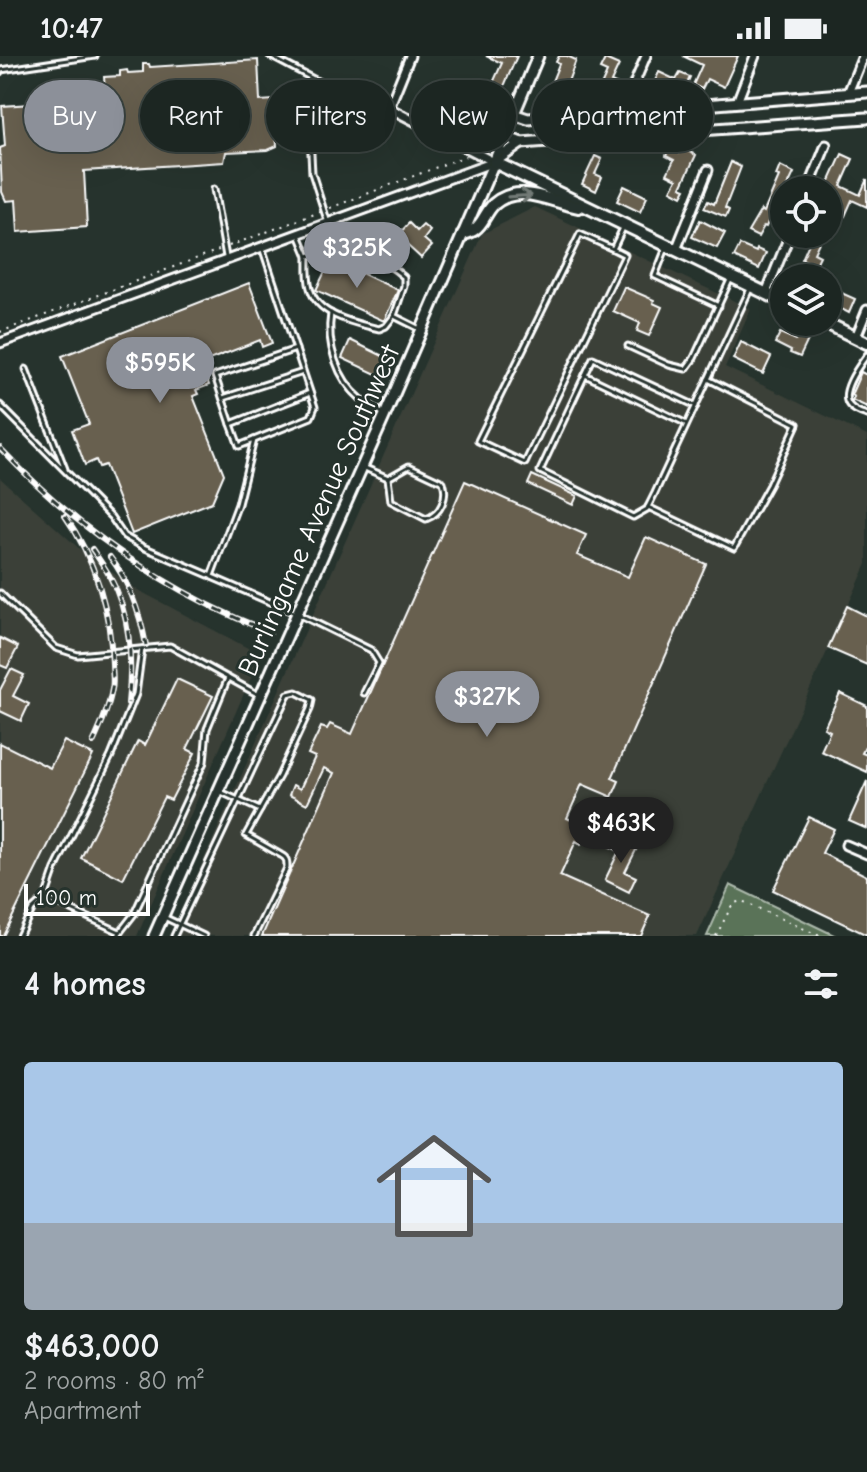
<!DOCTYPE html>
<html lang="en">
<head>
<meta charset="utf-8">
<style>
	:root { --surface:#1c2622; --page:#29322f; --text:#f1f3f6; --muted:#a0a5a5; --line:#3a4340; --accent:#8c9099 }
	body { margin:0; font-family:"Comic Neue",sans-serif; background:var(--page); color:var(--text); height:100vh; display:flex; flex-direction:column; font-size:30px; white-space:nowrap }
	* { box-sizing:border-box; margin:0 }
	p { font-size:26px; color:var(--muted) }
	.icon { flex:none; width:44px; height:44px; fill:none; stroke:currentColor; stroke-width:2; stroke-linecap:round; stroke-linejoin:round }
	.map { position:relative; height:880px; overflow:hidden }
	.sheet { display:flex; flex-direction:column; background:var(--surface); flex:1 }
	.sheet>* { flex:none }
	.banner { position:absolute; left:24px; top:24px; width:820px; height:72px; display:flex; gap:16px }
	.controls { position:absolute; left:770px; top:120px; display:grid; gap:16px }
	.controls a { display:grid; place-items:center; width:72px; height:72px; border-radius:50%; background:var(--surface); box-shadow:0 8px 32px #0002,0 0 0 2px var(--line); font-size:40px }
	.scale { position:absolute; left:24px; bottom:20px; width:126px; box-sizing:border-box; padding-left:8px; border:4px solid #fff; border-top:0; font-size:22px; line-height:28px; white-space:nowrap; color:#fff; -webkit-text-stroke:6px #26332d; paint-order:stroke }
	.price { position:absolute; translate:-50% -68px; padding:0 18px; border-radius:28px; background:var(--accent); color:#fff; font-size:26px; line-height:52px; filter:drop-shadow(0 2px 4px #0008) }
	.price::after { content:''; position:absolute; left:50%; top:48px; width:24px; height:18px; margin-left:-12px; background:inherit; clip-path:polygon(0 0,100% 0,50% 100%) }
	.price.current { background:#222; color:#fff }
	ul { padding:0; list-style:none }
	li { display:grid; align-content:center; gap:16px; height:424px; padding:0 24px }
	li span { display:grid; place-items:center; height:248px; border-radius:8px; color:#555 }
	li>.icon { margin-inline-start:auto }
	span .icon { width:144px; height:144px; fill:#fffc; stroke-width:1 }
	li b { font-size:34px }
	h2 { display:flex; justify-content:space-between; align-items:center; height:96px; padding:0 24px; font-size:34px }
	.chip { padding:0 28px; border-radius:36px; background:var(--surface); box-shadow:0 8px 32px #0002,0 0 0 2px var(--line); font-size:28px; line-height:72px }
	.chip.current { background:var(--accent); color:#fff }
	.status { display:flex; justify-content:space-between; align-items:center; height:56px; padding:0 40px; background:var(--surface); direction:ltr }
	.status svg { height:22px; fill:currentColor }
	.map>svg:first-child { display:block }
</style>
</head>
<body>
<div class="status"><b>10:47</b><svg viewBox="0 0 49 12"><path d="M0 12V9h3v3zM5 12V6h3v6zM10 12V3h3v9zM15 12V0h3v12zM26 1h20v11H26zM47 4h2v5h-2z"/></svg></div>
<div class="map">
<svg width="867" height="880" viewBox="0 0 867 880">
	<rect width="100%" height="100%" fill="#26332d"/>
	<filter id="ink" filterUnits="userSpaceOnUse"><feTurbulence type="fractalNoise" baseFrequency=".0125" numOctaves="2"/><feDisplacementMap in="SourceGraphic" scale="16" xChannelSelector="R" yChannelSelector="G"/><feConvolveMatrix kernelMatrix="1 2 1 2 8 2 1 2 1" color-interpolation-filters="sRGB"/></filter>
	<g filter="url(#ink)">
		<!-- built -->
		<g fill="#3a4038">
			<path d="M535,151l216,102 -26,58 142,69v128l-170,372h-527l312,-702z"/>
			<path d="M0,422l82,73 54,38 125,66 -124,281h-137z"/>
		</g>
		<!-- green -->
		<path fill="#5a7358" stroke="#acb9ac" stroke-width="2" d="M730,829l106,51h-129z"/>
		<!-- building -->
		<g fill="#676050" stroke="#fff" stroke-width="2">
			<path d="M486,0h31l-18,42 -6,-3 -11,23 -11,-5 1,-4 -8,-4 3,-8 9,4 2,-5 2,1 8,-16 5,2 9,-20z"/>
			<path d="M559,0h8l9,4 -16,43 -14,-7 13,-32 -3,-2z"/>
			<path d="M683,0h55l-14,31 -17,-8 -5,10 -9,-4 9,-20z"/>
			<path d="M605,3l14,6 -8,17 7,3 -4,10 -14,-7 7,-16 -7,-3z"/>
			<path d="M258,4l2,41 14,-1 3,46 -9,4 -42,2 -2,10 -140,9 3,56 -69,5 -2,-32 -10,1 -4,-9 -2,-44 5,-2 -3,-40 104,-7 -2,-22 16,-1v-5l7,-1 1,3 15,-1v-8h6l1,3z"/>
			<path d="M659,16l17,8 4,-7 10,4 -6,14 -17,-8 -2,5 -11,-5z"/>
			<path d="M669,92l10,5 2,-5 15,7 -15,32 5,2 -4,7 -11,-6 6,-11 -10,-5 7,-14 -8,-4z"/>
			<path d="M842,98l11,5 -12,27 19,9 7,-16v28l-15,-7 -7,16 -7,-4 -10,22v-49z"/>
			<path d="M595,100l7,3 -7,15 7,3 -6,14 -14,-7z"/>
			<path d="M731,106l10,5 -16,41 4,2 -3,7 -22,-9 4,-7 6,3z"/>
			<path d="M780,110l14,7 -8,17h-2v10l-2,-1 -8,18 -3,-2 -5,12 -2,-1 -6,11 -10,-5 13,-22 3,2 15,-35 -3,-1z"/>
			<path d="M624,130l23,11 -7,15 -23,-11z"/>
			<path d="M700,164l25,13 -8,15 -25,-11z"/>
			<path d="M409,167l8,8 6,-6 7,6 -6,8 8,7 -11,12 -24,-22z"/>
			<path d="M801,178h22l-9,19 6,3 -5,10 -13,-7 9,-20z"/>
			<path d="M740,189l16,7 1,-3 9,4 -7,16 -25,-12z"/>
			<path d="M331,203l67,31 -14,31 -68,-31z"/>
			<path d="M249,227l23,60 -10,4 -2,-7 -59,23 8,22 -13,5 2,4 -5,2 31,78 -12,28 -80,32 -27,-69 -6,2 -3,-7 -11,5 -13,-35 17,-6 -27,-68z"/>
			<path d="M624,231l30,13 -1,3 9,4 -13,29 -12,-5 3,-8 -27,-12z"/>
			<path d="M828,231l27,12 -6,14 -21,-11z"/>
			<path d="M780,277l16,7 2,-4 10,4 -8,17 -10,-4 1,-2 -16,-8z"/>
			<path d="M350,284l37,18 -9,17 -36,-17z"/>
			<path d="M741,286l30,15 -8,17 -30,-15z"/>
			<path d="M861,316l6,3v32l-15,-7 2,-3 -3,-2z"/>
			<path d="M532,419l45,21 -4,9 -45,-21z"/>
			<path d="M465,425l121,54 -9,20 51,22 18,-40 60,27 -94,214 7,3 -7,16 -30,-13 -15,34 21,10 -7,16 -5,-3 -16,35 90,40 -9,20h-379l72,-163 -10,-5 -17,36 -18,-9 4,-10 7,4 15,-32 -7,-3 13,-27 6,2 3,-5 22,10z"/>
			<path d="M847,550l20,10v49l-39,-17z"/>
			<path d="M0,582l18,9 -11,21 -7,-3z"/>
			<path d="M11,613l13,6 -11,21 16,8 -8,17 -21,-10v-21z"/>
			<path d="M177,623l36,17 -26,53 8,4 -24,47 -7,-3 -41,82 -42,-21 57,-117 7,4z"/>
			<path d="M840,637l27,13v37l-5,10 5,2v17l-46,-21 9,-20 -6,-3z"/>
			<path d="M64,685l29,14 -90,181h-3v-193l50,25z"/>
			<path d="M867,725v48l-18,-8z"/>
			<path d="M809,761l25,12 -12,24 45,23v59l-94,-45z"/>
			<path d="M607,781l15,7 2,-3 13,7 -12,24 11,5 -7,15 -24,-12 14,-29 -15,-7z"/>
		</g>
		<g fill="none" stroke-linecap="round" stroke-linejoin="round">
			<!-- service casing -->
			<g stroke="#fff" stroke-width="9">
				<g id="service">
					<path d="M270,0l53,28 -14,31 3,58 15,47"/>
					<path d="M0,16l1,-2 94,-14"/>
					<path d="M323,28l53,23h10"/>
					<path d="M214,133l12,68"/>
					<path d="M300,181l8,19c8,-2 17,-5 25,-6 25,-3 53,11 71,27v9l-10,30 24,12"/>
					<path d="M666,192l-11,28 64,30"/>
					<path d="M613,193l-33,-15 -102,207 47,22 100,-208 -12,-6 10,-21"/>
					<path d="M308,200c0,10 -1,22 2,32 7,28 45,35 69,41l7,-3 7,-9"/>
					<path d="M331,257c-5,31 6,66 30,86 7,5 14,9 21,14"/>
					<path d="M628,290l41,19 17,4 8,-11 36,-78"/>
					<path d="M296,293l-81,27 16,48 79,-31"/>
					<path d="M867,299c-8,11 -29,39 -17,51 4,5 11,7 17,9"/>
					<path d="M26,313l39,100"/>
					<path d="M585,319l8,-17 103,48"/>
					<path d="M223,342l80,-26"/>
					<path d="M0,349l111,112 13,19 19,11 68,29 27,-72 16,-64 57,-23 4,-10 -53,-160"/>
					<path d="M231,368l8,22 15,-6"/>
					<path d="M687,368l-102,-49 -45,96 93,46 14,-8 8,-16 95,-204"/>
					<path d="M365,412l23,10 3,23 35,18c15,-5 22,-22 17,-37l-34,-16 -21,12"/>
					<path d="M648,451l86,41 35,-63 28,-61 -89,-45"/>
					<path d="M212,521l81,35"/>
					<path d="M0,537l56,55 22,7 92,-9 89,49"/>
					<path d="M300,559l71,35 8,13 -15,30"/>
					<path d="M221,736l39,18 -14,25 35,20c6,3 6,6 6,13l-33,68"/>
					<path d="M45,842l75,34 -2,4"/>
					<path d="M166,862l38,18"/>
					<path d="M120,876l14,-18 70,-152 3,-33 21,-51"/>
					<path d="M19,880l13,-26 13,-12 10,-29 56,-113 25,-62 6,-45"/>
					<path d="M174,880l114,-242 8,-2 16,8 -2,9 -31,67 -19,34"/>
				</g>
			</g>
			<!-- minor casing -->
			<g stroke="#fff" stroke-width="13">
				<g id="minor">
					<path d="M410,0l-21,52 105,54"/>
					<path d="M848,37l15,-37"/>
					<path d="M737,46l18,-46"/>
					<path d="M616,80l7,-26 23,-54"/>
					<path d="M808,134l18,-45"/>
					<path d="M676,194l32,-80"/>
					<path d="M766,237l24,-59"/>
					<path d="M856,281l11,-27"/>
					<path d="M0,287l494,-181"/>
					<path d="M846,789l21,9"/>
				</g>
			</g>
			<!-- tertiary casing -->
			<g stroke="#fff" stroke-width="15">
				<g id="tertiary">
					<path d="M513,58l15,5 339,-27"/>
					<path d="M504,80l17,7 346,-25"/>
					<path d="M494,106l27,-19"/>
					<path d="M154,880l231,-521 109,-253 44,-106"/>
				</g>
			</g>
			<!-- secondary casing -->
			<g stroke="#fff" stroke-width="16">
				<g id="secondary">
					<path d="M494,106l290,140"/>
					<path d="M463,178c4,-1 9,-2 12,-5 8,-5 11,-18 19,-25 25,-22 57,-2 85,3"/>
					<path d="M824,266l43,21"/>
				</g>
			</g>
			<!-- path -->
			<g stroke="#fff" stroke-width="2" stroke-dasharray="2 6" stroke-linecap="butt">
				<path d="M330,152l136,-52"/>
				<path d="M229,190l91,-34"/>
				<path d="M0,276l219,-82"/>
				<path d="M716,880l15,-29 3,-4 8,-2 78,35"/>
			</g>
			<!-- service -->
			<use href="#service" stroke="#26332d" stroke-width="3"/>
			<!-- minor -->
			<use href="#minor" stroke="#26332d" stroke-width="7"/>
			<!-- tertiary -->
			<use href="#tertiary" stroke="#26332d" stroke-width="9"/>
			<!-- secondary -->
			<use href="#secondary" stroke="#26332d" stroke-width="10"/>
			<!-- rail casing -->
			<g stroke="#fff" stroke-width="6">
				<g id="rail">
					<path d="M0,392c76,80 166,144 270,184"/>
					<path d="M65,460c30,42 46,97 47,148 0,8 2,17 0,25 -3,18 -11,37 -19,54"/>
					<path d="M92,493c6,9 12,17 17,26 22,40 24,84 19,128"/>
					<path d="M110,501c20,26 30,56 36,88"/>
				</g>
			</g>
			<!-- rail -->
			<use href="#rail" stroke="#26332d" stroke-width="3" stroke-dasharray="9" stroke-linecap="butt"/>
		</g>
		<!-- one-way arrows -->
		<defs><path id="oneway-shaft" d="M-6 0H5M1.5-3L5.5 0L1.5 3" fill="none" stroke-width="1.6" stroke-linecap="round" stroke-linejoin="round" transform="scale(2)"/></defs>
		<use stroke="#727a76" href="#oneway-shaft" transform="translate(520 140) rotate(-4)"/>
	</g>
	<g text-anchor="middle" stroke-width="6" stroke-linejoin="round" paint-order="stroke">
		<!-- street labels -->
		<g font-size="28" fill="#fff" stroke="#26332d">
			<text transform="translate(318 454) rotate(-66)" y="10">Burlingame Avenue Southwest</text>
		</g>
	</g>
</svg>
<div class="controls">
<a><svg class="icon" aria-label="locate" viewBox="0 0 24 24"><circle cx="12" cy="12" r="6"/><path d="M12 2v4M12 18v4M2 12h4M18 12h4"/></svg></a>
<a><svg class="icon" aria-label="layers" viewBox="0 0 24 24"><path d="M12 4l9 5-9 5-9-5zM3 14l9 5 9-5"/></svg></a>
</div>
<div class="scale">100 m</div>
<b class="price" style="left:357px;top:234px">$325K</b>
<b class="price" style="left:160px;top:349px">$595K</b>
<b class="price" style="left:487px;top:683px">$327K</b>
<b class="price current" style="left:621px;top:809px">$463K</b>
<div class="banner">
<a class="chip current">Buy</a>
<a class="chip">Rent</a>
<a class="chip">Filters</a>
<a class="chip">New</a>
<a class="chip">Apartment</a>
</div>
</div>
<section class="sheet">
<h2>4 homes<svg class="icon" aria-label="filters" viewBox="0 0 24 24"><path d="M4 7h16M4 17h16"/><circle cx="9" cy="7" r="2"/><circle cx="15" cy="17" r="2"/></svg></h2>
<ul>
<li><span style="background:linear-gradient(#a9c7e8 65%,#9aa5b1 0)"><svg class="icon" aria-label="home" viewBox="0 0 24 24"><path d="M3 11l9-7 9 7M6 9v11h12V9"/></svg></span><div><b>$463,000</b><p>2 rooms · 80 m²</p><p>Apartment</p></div></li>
</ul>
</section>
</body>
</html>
